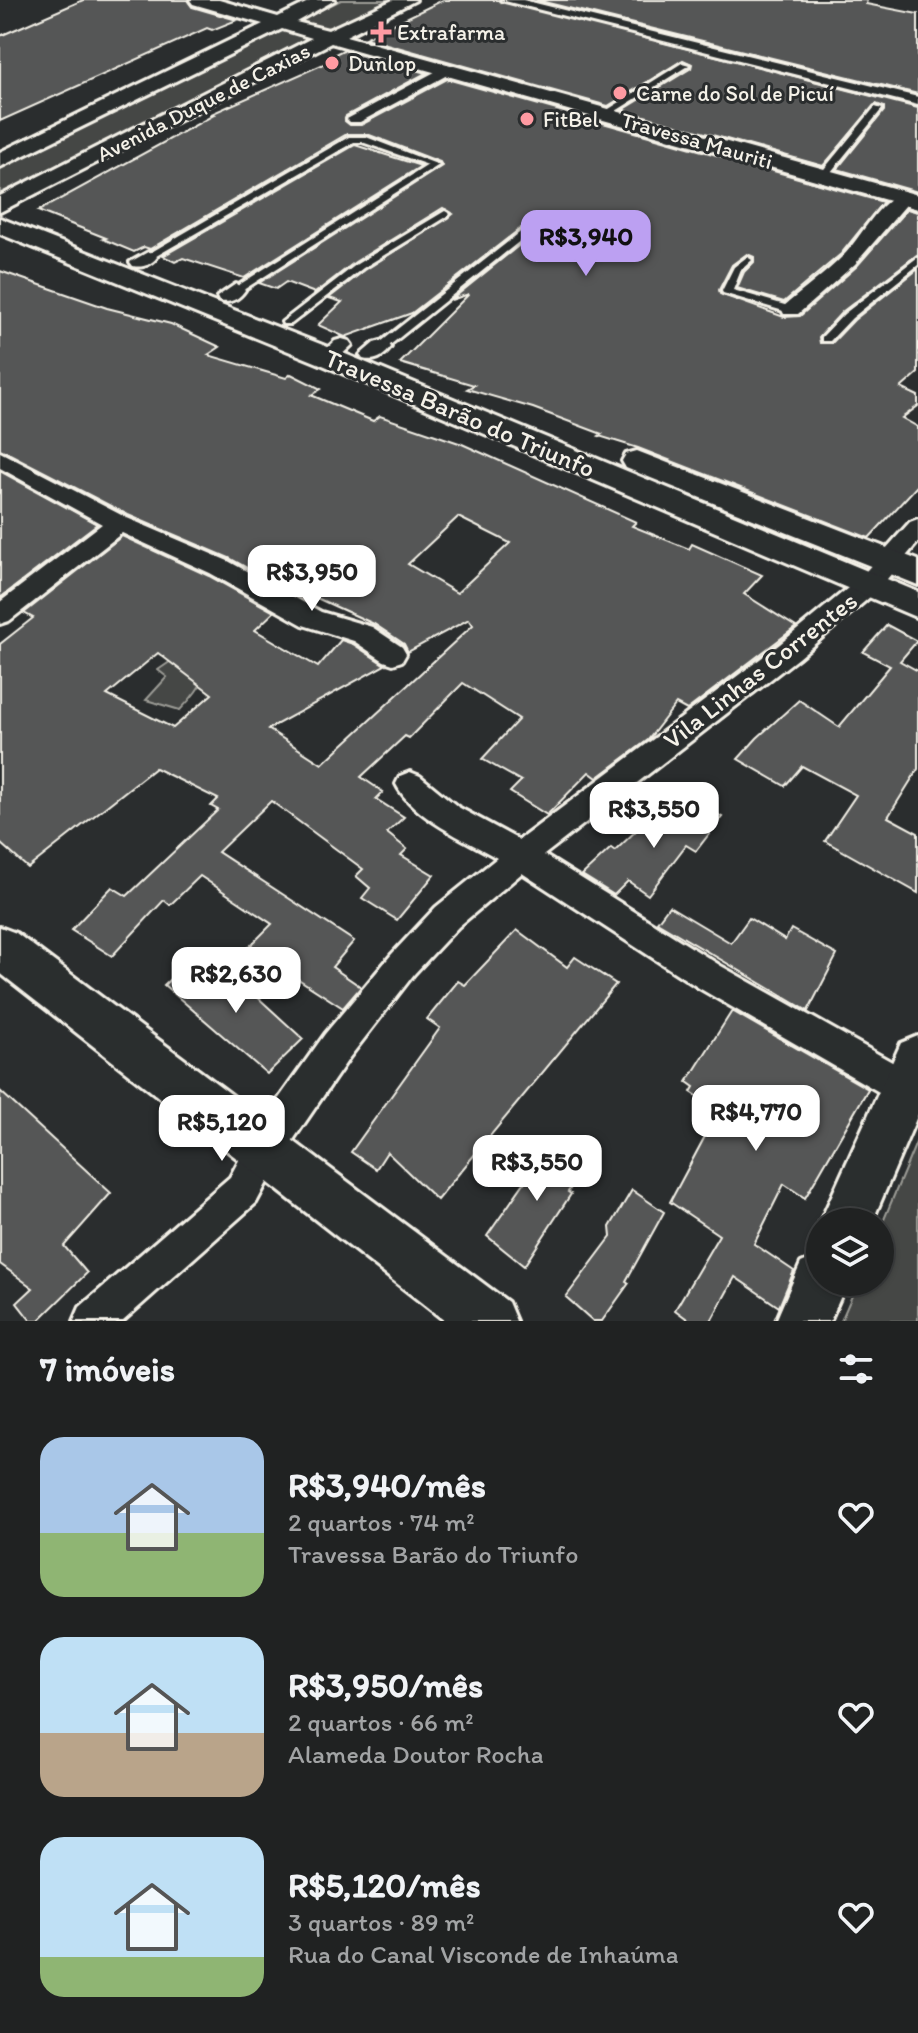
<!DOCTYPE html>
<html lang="pt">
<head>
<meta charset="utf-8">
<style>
	:root { --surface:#202222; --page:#2d2f2f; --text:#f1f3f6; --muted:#a2a4a5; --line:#3d3f40; --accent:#bca0f2 }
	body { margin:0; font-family:Itim,sans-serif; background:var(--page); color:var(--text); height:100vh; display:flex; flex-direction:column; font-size:30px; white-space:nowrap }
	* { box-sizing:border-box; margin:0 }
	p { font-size:26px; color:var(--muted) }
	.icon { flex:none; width:44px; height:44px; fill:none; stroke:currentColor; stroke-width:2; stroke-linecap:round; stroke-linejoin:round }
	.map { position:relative; height:1321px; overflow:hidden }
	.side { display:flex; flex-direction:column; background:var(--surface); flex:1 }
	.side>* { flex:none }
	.tools { position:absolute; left:806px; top:1208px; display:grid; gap:16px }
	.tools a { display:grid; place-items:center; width:88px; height:88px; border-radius:50%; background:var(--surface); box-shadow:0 2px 6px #0004,0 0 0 2px var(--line); font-size:40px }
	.price { position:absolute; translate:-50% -68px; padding:0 18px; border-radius:16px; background:#fff; color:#222; font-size:26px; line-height:52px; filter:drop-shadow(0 2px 4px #0008) }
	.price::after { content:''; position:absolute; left:50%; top:48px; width:24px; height:18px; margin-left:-12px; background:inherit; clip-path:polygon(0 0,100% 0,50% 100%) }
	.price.selected { background:var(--accent); color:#111 }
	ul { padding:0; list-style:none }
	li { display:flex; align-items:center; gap:24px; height:200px; padding:0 40px }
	li span { display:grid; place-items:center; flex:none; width:224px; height:160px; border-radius:24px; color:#555 }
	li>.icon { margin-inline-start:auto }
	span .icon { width:96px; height:96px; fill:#fffc; stroke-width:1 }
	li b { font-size:34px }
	h2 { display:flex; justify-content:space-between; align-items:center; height:96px; padding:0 40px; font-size:34px }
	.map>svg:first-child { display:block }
</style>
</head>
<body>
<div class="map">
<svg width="918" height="1321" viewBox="0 0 918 1321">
	<rect width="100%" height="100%" fill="#2a2d2e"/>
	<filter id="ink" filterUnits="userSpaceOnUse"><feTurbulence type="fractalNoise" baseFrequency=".0125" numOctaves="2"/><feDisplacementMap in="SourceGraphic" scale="16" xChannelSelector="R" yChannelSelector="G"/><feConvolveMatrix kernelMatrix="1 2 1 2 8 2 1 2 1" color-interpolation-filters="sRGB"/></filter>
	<g filter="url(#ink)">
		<!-- green -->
		<g fill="#444645" stroke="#9c9c96" stroke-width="2">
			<path d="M341,0h53l-394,198v-30z"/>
			<path d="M212,633c-3,37 -5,50 -32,77l-34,-10 21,-23 -9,-7z"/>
			<path d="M918,1138v183h-77l17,-39h22v-53z"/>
		</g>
		<!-- building -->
		<g fill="#555756" stroke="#f4f1e8" stroke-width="2" fill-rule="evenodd">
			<path d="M83,0h104l5,7 45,13 -25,10 -5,-2 -207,93v-85z"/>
			<path d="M443,0h55l420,108v84l-81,-23 47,-58v-4l-8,-3 -53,62 -200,-56 68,-42 1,-4 -9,-4 -75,46 -243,-68z"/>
			<path d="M536,0h331l-1,4 52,10v80z"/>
			<path d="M343,50l83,23 -80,43 -1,5 5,4h11l86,-46 436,123 -42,52 -57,48 -47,-14 7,-16 10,-10v-5l-7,-3 -15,11 -13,25 1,4 64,23 16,-1 57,-50 50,-57 11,3v42l-76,58 -23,25 1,6h12l22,-23 64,-51v104l-17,15 17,8v10l-16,12 16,9v58l-49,53 -231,-90 -39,-12 3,-2 -69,-26 -66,-19 7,-4 -74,-22 69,-69 -18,6 82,-66 -1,-5 -11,-1 -109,85 -67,24 -27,-12 24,-23 -13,-4 36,-28 88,-56 -10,-6 -88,54 -40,31 -29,-11 -10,7 -17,-6 183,-117 -2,-4 -73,-28h-20l-197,115 -6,-2 -10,5 -31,-13 3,-1 -68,-27 176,-96 -3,-1 122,-54 -6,-2z"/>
			<path d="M355,145l66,21 -177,112 -61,-20 -8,4 -12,-6z"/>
			<path d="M0,271l107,37 64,16 49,23 -12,8 78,23 5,-4 30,15 -10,6 62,26 7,-5 82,28 174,78 -4,4 57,23 3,-5 70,31 -18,19 52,33 -109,83 -11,-6 -28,36 -51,38 -8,-6 -42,43 -37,-23 11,-11 -39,-22 37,-40 -56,-36 -54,55 -4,-2 -44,41 22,15 -7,7 28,18 -17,16 20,16 -6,6 33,20 -37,45 -35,-22 8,-10 -14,-12 7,-7 -92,-68 -53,51 136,89 -22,26 29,20 -18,21 -94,-61 23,-23 -72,-48 -30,29 -6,-5 -52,56 -41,-26 41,-43 15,9 91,-86 -7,-4 7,-7 -63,-31 -127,100 -28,-25v-199l33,-26 -9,-5 98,-77 87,40 65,36 -19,18 63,37 23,-27 12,4 32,21 -117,64 54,35 151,-139 -4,-6 -61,33 -4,-8 -30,-20 -75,-34 -5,4 -65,-36 -101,-43 -128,-66zM458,517l52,26 -53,50 -49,-29zM158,653l54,41 -39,34 -66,-33z"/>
			<path d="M0,471l97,53 -97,74z"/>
			<path d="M887,625l30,16 -17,20 18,10v98l-30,48 30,16v60l-93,-52 31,-46 -54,-29 -17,20 -47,-27 19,-21 42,-38 40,27 51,-61 -27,-14z"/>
			<path d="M686,796l36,21 -26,34 -10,-6 -38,50 -20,-14 -14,14 -32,-20 29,-27 4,3 26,-25 14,10z"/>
			<path d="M669,906l62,37 18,-25 36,22 6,-11 46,26 -29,56 -151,-89z"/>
			<path d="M517,930l50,37 8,-10 41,27 -179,216 -50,-48 -11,17 -25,-17 89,-124 -13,-9 31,-38 7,4z"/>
			<path d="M188,962l25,20 14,-13 76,70 -36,35 -103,-89z"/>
			<path d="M732,1011l136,78 -63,109 -21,-14 -30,60 40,27 -15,36 -44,-30 -24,44h-21l-15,-11 44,-75 -49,-33 49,-92 -28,-18 3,-5 -7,-5z"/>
			<path d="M0,1091l111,102 -47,53 23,27 -49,48h-7l-14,-18 16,-15 -33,-24z"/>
			<path d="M554,1140l33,23 -19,29 3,2 -47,72 -37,-30z"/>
			<path d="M632,1190l32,22 -38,69 3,2 -27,38h-9l-27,-24 45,-60 -1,-10z"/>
		</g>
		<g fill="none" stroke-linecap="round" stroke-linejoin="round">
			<!-- lane casing -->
			<g stroke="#f4f1e8" stroke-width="6">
				<g id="lane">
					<path d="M682,63l7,2 -81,51 -7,-2z"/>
					<path d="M875,107l7,2 -56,69h-6v-4z"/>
					<path d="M349,137h17l73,28 -199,127 -9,-2 197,-125 -66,-23h-8l-203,117 -8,-2z"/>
					<path d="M445,211l5,3 -2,2 -85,52 -72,56h-8l-1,-2 75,-58z"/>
					<path d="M523,230l8,2 -146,117h-8v-4z"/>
					<path d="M747,257l5,3 -11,10 -8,20 62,18v4h-8l-64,-19 -1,-2 12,-24z"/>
					<path d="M918,257v8l-66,53 -22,23h-8v-4l22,-23z"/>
				</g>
			</g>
			<!-- street casing -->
			<g stroke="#f4f1e8" stroke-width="6">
				<g id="street">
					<path d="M501,0h22l395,97v8z"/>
					<path d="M446,66l5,1v6l-91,49h-10l-3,-3z"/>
					<path d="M904,193l8,5 -57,66 -57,50h-14l-2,-4 2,-4c19,-16 41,-32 59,-50 18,-18 35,-56 61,-63z"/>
					<path d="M148,252l6,1 3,4c-6,8 -15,11 -24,9l-3,-4z"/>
					<path d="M236,284l9,6c-6,9 -15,14 -26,11l-2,-4z"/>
					<path d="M342,339l7,2 3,4 -17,16h-14l-3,-4 17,-16z"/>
					<path d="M381,341l7,2 3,4c-7,10 -16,15 -28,12l-3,-4 14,-12z"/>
					<path d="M0,452l127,66 101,43 93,51 51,15 30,20 4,7 -4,7 -9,3 -9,-3 -30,-20 -51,-16 -93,-52 -88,-40 -113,88 -9,3v-22l102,-78 -102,-56z"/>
					<path d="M918,519v23l-41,49 -79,67 -254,197 177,111 196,110v24l-12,5 -12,-5 -194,-112 -177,-115 -64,54 -44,47 -65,84 -71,104 -22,41 -133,118h-49l6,-14 150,-130 22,-41 73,-102 67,-80 44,-47 61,-49c-31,-18 -85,-41 -101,-74l4,-8 10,-4 10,4 38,31 61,33 261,-196 79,-65 51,-57z"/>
				</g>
			</g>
			<!-- secondary casing -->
			<g stroke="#f4f1e8" stroke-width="6">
				<g id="secondary">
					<path d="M190,0h29l59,17 34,-17h23l-39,22 32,8 65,-30h23l-70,36 572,159v14l-587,-166 -331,169v-16l312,-158 -30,-9 -282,138v-15l263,-128 -70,-20z"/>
					<path d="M0,218l338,133 580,241v26l-600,-255 -318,-129z"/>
					<path d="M637,451l281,109v25l-292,-117 -4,-7 4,-7z"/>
					<path d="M0,927l16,6 492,369 8,19h-71l-445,-348z"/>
					<path d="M918,1036v78l-46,108h-52l81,-179z"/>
					<path d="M820,1255v27h27l-17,39h-54l25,-58z"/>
				</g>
			</g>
			<!-- lane -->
			<use href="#lane" fill="#2a2d2e" fill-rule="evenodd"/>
			<!-- street -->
			<use href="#street" fill="#2a2d2e" fill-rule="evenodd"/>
			<!-- secondary -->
			<use href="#secondary" fill="#2a2d2e" fill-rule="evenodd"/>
		</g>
	</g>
	<!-- markers -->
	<g fill="#ff9aa2" stroke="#2a2d2e" stroke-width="3">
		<path d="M377 20h8v8h8v8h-8v8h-8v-8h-8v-8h8z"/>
		<circle cx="332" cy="63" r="8"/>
		<circle cx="620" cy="93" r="8"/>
		<circle cx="527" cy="119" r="8"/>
	</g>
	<g text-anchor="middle" stroke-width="6" stroke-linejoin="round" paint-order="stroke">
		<!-- far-poi labels -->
		<g font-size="22" fill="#f4f1e8" stroke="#2a2d2e" text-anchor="start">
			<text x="397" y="40">Extrafarma</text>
			<text x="348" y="71">Dunlop</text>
			<text x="636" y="101">Carne do Sol de Picuí</text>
			<text x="543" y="127">FitBel</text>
		</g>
		<!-- far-street labels -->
		<g font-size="22" fill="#f4f1e8" stroke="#2a2d2e">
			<text transform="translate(203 102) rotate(-27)" y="8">Avenida Duque de Caxias</text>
			<text transform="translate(697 140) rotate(16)" y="8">Travessa Mauriti</text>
		</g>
		<!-- street labels -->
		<g font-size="26" fill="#f4f1e8" stroke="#2a2d2e">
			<text transform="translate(460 413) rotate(23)" y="9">Travessa Barão do Triunfo</text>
			<text transform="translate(760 670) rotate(-38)" y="9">Vila Linhas Correntes</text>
		</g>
	</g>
</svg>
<div class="tools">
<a><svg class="icon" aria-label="layers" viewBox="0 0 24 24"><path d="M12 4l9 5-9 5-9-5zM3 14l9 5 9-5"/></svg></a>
</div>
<b class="price selected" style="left:586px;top:278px">R$3,940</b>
<b class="price" style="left:312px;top:613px">R$3,950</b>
<b class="price" style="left:654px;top:850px">R$3,550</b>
<b class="price" style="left:236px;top:1015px">R$2,630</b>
<b class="price" style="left:756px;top:1153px">R$4,770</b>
<b class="price" style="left:222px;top:1163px">R$5,120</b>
<b class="price" style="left:537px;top:1203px">R$3,550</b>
</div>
<section class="side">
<h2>7 imóveis<svg class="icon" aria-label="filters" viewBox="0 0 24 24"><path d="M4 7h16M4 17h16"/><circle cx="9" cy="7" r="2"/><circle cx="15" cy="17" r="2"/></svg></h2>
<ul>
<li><span style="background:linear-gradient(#a9c7e8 60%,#8fb573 0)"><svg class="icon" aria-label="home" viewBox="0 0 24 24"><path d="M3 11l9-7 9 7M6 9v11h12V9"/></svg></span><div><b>R$3,940/mês</b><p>2 quartos · 74 m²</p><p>Travessa Barão do Triunfo</p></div><svg class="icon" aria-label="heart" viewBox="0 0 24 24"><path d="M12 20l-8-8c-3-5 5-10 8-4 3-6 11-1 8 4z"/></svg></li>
<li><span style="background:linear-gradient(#bfe0f5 60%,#b9a48a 0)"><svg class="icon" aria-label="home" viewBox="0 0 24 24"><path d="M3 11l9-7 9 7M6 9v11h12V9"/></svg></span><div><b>R$3,950/mês</b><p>2 quartos · 66 m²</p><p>Alameda Doutor Rocha</p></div><svg class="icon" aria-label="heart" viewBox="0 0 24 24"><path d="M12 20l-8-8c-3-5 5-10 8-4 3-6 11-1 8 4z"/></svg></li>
<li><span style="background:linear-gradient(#bfe0f5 75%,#8fb573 0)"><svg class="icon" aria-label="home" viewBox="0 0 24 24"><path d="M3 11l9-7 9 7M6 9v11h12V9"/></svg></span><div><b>R$5,120/mês</b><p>3 quartos · 89 m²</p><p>Rua do Canal Visconde de Inhaúma</p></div><svg class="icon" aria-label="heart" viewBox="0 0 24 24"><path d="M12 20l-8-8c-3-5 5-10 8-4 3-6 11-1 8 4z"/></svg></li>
</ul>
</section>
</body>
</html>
